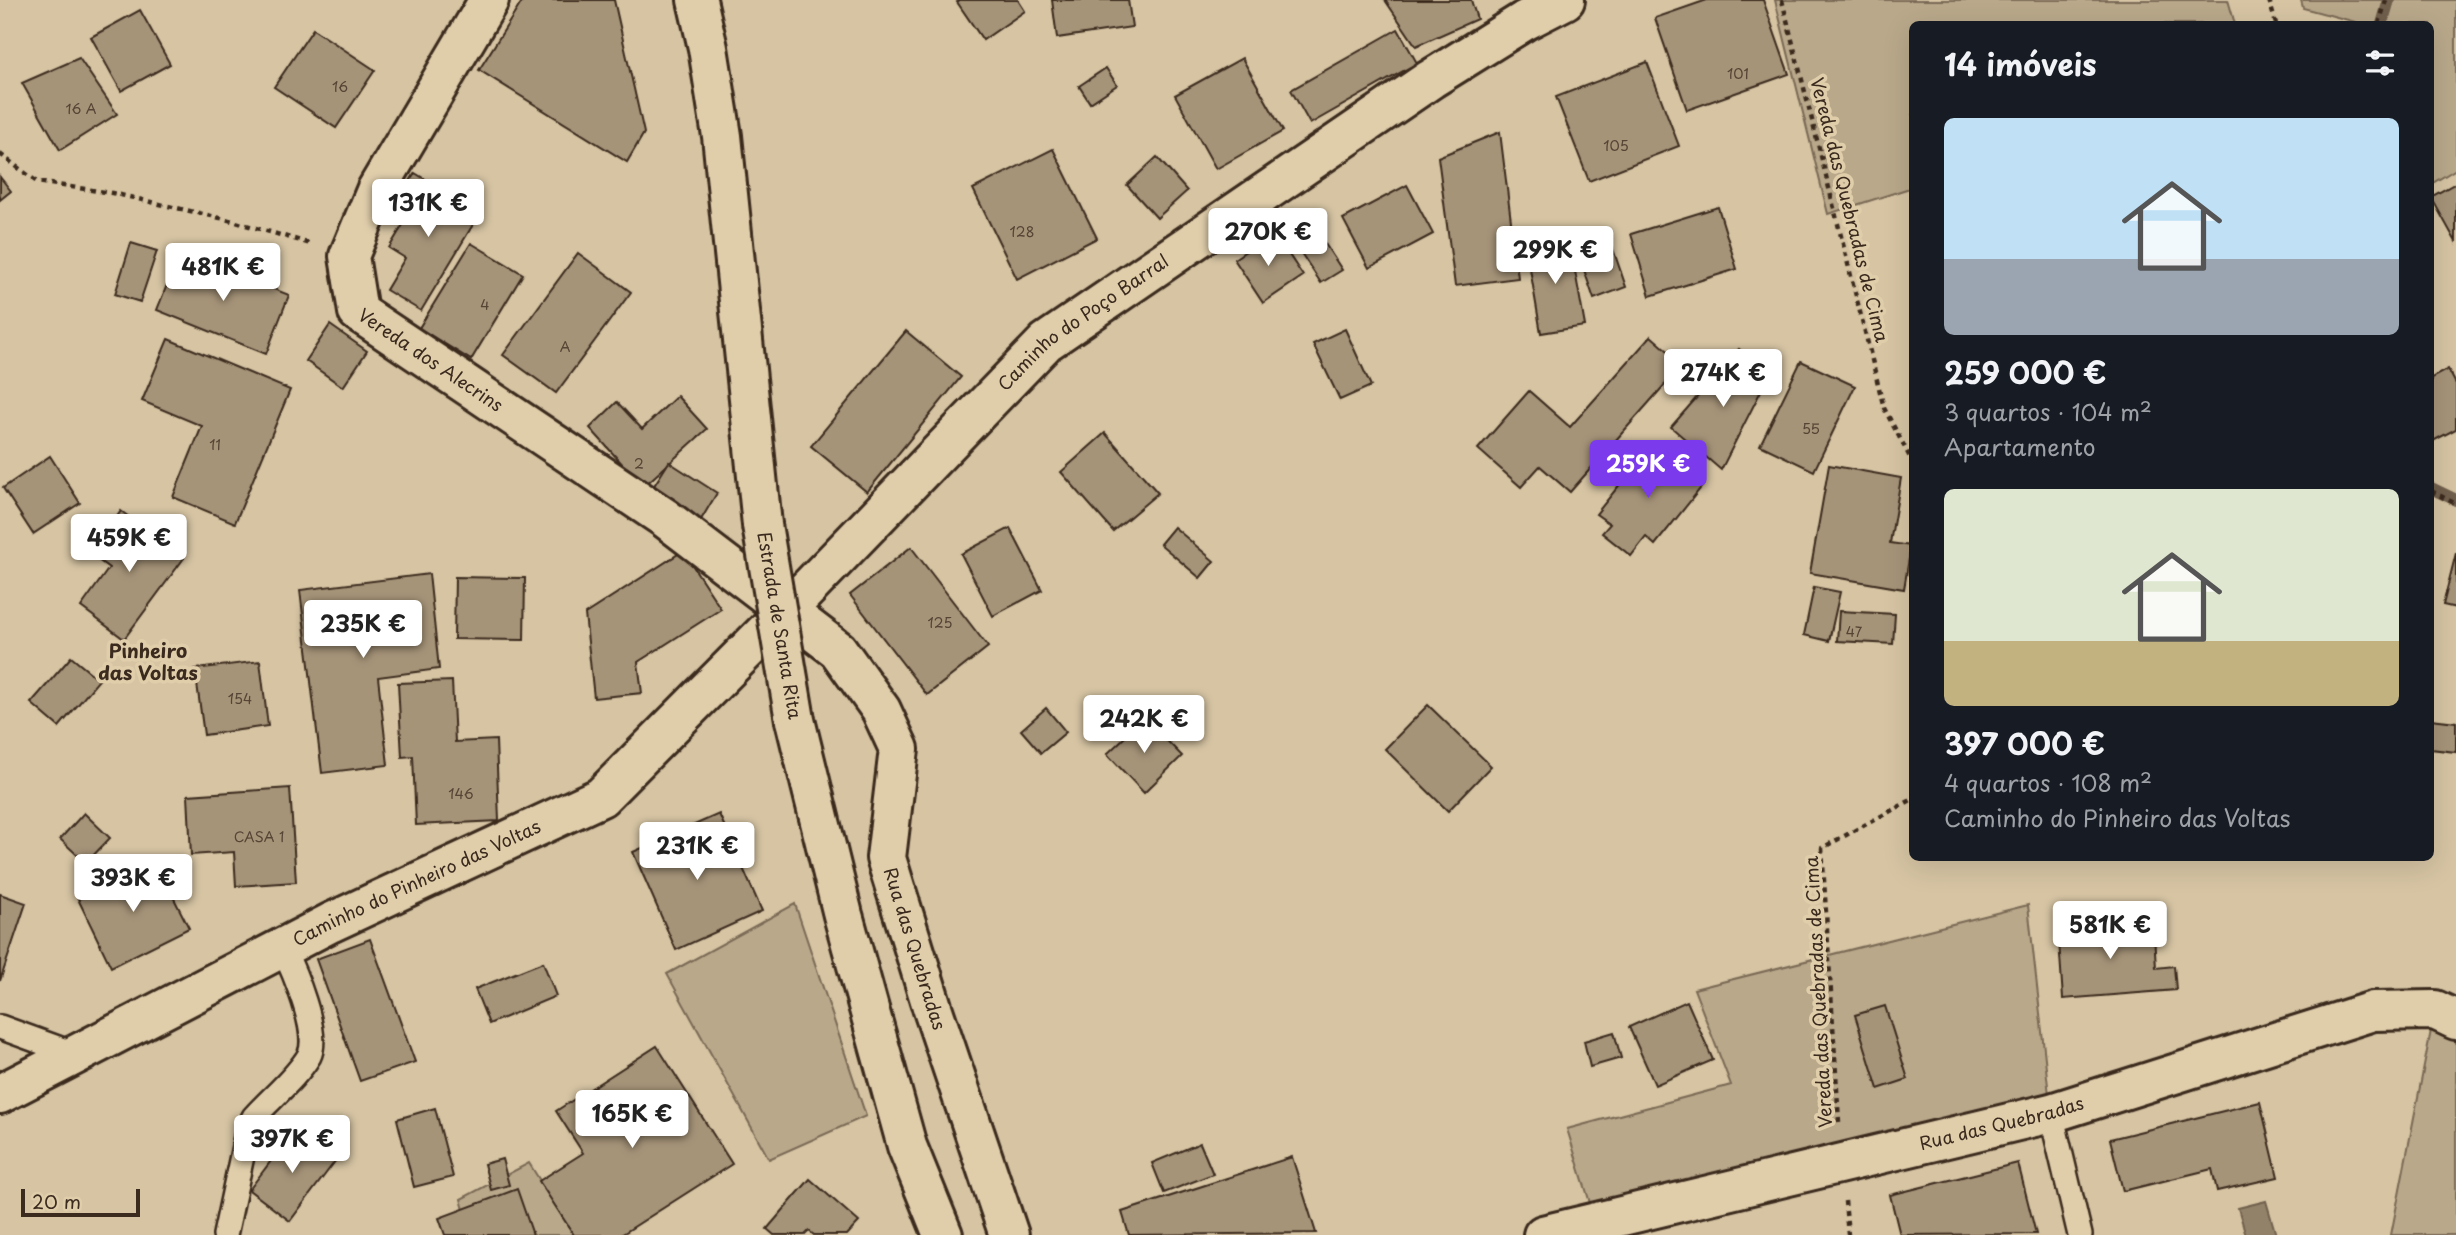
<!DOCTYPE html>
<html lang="pt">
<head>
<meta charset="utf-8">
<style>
	:root { --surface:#171b24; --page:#242831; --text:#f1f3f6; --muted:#9ea1a6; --accent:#7c3aed }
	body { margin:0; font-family:"Playpen Sans",sans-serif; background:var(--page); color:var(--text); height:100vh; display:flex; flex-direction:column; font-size:26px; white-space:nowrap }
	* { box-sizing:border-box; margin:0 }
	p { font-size:23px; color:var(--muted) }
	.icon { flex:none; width:38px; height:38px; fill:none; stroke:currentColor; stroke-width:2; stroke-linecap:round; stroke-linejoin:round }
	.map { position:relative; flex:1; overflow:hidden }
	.side { position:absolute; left:1909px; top:21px; width:525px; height:840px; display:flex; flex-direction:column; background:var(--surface); border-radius:10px; box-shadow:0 7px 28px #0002 }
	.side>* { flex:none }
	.scale { position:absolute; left:21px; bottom:18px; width:119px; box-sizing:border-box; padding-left:7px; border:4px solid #3b2a1e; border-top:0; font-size:19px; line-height:24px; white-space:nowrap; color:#3b2a1e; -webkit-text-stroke:5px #e0ceab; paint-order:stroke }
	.price { position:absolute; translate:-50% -60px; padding:0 16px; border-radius:7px; background:#fff; color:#222; font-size:23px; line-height:46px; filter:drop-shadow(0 2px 4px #0008) }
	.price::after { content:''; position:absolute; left:50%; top:42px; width:21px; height:16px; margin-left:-10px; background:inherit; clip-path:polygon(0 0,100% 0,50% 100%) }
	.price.on { background:var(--accent); color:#fff }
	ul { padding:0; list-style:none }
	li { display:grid; align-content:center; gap:14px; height:371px; padding:0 35px }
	li span { display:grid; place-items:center; height:217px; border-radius:10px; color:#555 }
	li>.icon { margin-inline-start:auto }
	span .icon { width:126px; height:126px; fill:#fffc; stroke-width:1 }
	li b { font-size:30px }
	h2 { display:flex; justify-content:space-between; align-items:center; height:84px; padding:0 35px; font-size:30px }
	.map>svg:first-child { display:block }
</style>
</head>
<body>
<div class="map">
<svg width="2456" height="1235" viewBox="0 0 2456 1235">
	<rect width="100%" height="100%" fill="#d6c4a3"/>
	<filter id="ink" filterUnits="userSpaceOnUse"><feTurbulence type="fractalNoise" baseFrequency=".0143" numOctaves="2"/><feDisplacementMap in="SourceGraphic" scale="14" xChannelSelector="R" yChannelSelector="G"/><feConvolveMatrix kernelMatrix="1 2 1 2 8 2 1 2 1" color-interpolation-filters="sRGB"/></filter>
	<g filter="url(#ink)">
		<!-- green -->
		<g fill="#b9a88a" stroke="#7a6954" stroke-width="2">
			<path d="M1775,0h453l7,24h-322v163l-85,27z"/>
			<path d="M2301,0h155v169l-25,15v-160h-68l-60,-16z"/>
			<path d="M795,904l71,212 -97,43 -102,-185z"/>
			<path d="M2028,905l23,208 -455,109 -29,-93 164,-44 -37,-96z"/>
			<path d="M2435,1010l21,10v215h-65z"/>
			<path d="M529,1163l45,72h-103l-10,-36z"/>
		</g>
		<!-- water -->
		<path fill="#93826a" stroke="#705f4c" stroke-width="2" d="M2266,1201l10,34h-30l-8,-27z"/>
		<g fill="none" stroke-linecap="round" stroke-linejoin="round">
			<!-- stream -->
			<g stroke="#705f4c" stroke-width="12">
				<path d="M2382,24l7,-24"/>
				<path d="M2431,488l25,12"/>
			</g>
		</g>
		<!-- building -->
		<g fill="#a69479" stroke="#3b2a1e" stroke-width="2">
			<path d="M523,0h91l30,133 -17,29 -148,-92z"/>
			<path d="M960,0h58l7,11 -42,29 -26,-38z"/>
			<path d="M1052,0h76l4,27 -75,11z"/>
			<path d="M1385,0h86l6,19 -61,27z"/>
			<path d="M1707,0h56l26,74 -102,36 -32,-92z"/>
			<path d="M140,10l30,54 -49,27 -30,-54z"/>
			<path d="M313,29l62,41 -39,58 -62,-41z"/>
			<path d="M1398,29l19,34 -107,61 -19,-34z"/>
			<path d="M79,58l38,56 -57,36 -38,-67z"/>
			<path d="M1242,58l41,73 -67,38 -41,-74z"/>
			<path d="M1647,62l32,84 -90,35 -33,-84z"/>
			<path d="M1106,68l11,17 -27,18 -11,-17z"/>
			<path d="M1500,132l18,146 -63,8 -17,-129z"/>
			<path d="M1053,149l44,89 -80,41 -44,-90z"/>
			<path d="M1157,157l30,34 -30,27 -30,-33z"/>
			<path d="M415,173l65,40 -59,98 -35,-21 19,-32 -16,-10 21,-35 -14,-8z"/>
			<path d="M0,177l11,14 -11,9z"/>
			<path d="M2456,183v59l-25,-45z"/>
			<path d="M1407,185l26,49 -64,34 -26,-49z"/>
			<path d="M1718,207l19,62 -87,27 -19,-62z"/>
			<path d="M1274,232l29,44 -40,27 -29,-44z"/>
			<path d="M1318,233l24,37 -21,13 -24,-36z"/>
			<path d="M1569,238l16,88 -44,7 -15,-88z"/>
			<path d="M131,243l26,8 -17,51 -25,-8z"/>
			<path d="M471,243l52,31 -52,86 -52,-32z"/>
			<path d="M1613,249l13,38 -32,12 -13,-38z"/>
			<path d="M180,252l109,43 -23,59 -109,-44z"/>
			<path d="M578,253l53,39 -75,101 -53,-38z"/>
			<path d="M330,325l37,26 -24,36 -37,-26z"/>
			<path d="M1345,329l26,57 -31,14 -27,-56z"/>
			<path d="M906,331l55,46 -94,115 -56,-46z"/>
			<path d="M1651,336l32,28 -113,128 -30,-26 -19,21 -43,-38 51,-58 41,36z"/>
			<path d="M168,339l122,51 -55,133 -62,-26 29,-71 -60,-25z"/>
			<path d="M1739,349l30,26 -48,95 -50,-43z"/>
			<path d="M1801,361l54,25 -41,85 -54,-26z"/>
			<path d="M2448,369l8,15v45l-25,13v-64z"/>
			<path d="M677,396l30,33 -64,58 -53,-59 27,-26 25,27z"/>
			<path d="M1105,433l53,60 -45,38 -52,-59z"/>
			<path d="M1653,443l51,41 -49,61 -9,-8 -15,19 -29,-23 8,-9 -14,-10z"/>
			<path d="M50,456l30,47 -47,31 -30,-46z"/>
			<path d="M669,462l48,31 -18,30 -49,-31z"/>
			<path d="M1829,465l72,13 -11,65 21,3 -7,43 -94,-16z"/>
			<path d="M121,511l63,47 -60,81 -43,-32 28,-39 -19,-14z"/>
			<path d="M1174,527l40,34 -14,17 -40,-34z"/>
			<path d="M1010,528l32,62 -49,26 -32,-62z"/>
			<path d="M911,547l77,100 -61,48 -77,-100z"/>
			<path d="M683,551l38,58 -83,53 4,31 -48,5 -9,-84z"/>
			<path d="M2456,553v55l-13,-3z"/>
			<path d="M429,574l10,95 -61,8 10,88 -66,8 -22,-183z"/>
			<path d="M455,577l70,1 -1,62 -70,-1z"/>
			<path d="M1814,587l26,5 -11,49 -25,-6z"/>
			<path d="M1839,611l56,3 -2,30 -56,-3z"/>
			<path d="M71,657l28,23 -40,47 -28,-24z"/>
			<path d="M260,661l8,65 -64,9 -9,-66z"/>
			<path d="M452,681l3,61 41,-2 3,81 -83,4 -3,-69 -11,1 -4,-74z"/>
			<path d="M1428,705l63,61 -43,45 -63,-62z"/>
			<path d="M1046,708l20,24 -25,21 -20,-23z"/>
			<path d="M1145,718l37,38 -38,37 -37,-39z"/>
			<path d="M2431,719l25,3v30l-25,-3z"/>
			<path d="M290,788l6,94 -60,4 -2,-34 -43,3 -3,-60z"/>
			<path d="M84,813l26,25 -24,25 -26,-24z"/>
			<path d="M719,814l43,97 -86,39 -43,-98z"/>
			<path d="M155,861l34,67 -78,39 -33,-68z"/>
			<path d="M0,894l26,9 -26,78z"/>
			<path d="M2132,920l1,15 21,-2 2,35 18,-2 2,24 -113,9 -5,-73z"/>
			<path d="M370,939l45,123 -55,19 -44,-122z"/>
			<path d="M543,962l13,34 -67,28 -14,-35z"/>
			<path d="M1687,1001l26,59 -58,25 -26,-58z"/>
			<path d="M1885,1006l23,73 -30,10 -23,-74z"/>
			<path d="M1614,1032l7,26 -31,9 -6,-26z"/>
			<path d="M657,1046l75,118 -111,71h-47l-35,-54 44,-28 -27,-42z"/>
			<path d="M2260,1102l18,75 -61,14 -5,-22 -89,22 -13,-52z"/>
			<path d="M435,1108l18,69 -39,10 -17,-68z"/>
			<path d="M295,1129l41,31 -46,61 -41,-31z"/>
			<path d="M1200,1143l13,31 -49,19 -12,-30z"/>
			<path d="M1292,1157l24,76 -187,2 -7,-23z"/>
			<path d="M502,1159l7,26 -18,5 -7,-26z"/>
			<path d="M2018,1163l18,71 -136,1 -10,-40z"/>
			<path d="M810,1179l49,43 -12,13h-33l-5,-4 -4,4h-31l-7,-6z"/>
			<path d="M517,1189l16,46h-88l-6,-17z"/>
		</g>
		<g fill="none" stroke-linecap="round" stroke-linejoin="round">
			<!-- service casing -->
			<g stroke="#3b2a1e" stroke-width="28">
				<g id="service">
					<path d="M0,1027l74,27"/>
					<path d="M2051,1113l29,122"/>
					<path d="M225,1235l23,-107 6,-11c17,-19 42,-39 55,-61 12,-22 -16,-87 -27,-109"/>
				</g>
			</g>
			<!-- minor casing -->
			<g stroke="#3b2a1e" stroke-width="44">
				<g id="minor">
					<path id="s1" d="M489,0l-113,191 -27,65 9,56 307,206 173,132 43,60 18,39 -13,109 47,152 76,225"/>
					<path id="s2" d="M1543,1235l508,-122 322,-102 62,-1 21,10"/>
				</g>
			</g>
			<!-- tertiary casing -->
			<g stroke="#3b2a1e" stroke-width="44">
				<g id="tertiary">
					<path d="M697,0l11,48 14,88 40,389"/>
					<path d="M795,720l48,195 64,231 36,89"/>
					<path id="s3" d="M0,1094l330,-171 271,-126 186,-187 259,-268 385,-263 93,-58 41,-21"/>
				</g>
			</g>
			<!-- path -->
			<g stroke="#3b2a1e" stroke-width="4.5" stroke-dasharray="5 5" stroke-linecap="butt">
				<path d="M1782,0l102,408 29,55"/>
				<path d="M2269,0l7,24"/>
				<path d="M2379,24l7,-24"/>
				<path d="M0,154l37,28 75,11 117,27 82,24"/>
				<path d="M2431,491l25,13"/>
				<path d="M1839,1122l-17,-274 91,-49"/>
				<path d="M1845,1201l3,34"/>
			</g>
			<!-- service -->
			<use href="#service" stroke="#e0ceab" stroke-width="23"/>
			<!-- minor -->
			<use href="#minor" stroke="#e0ceab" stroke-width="38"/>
			<!-- tertiary -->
			<use href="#tertiary" stroke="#e0ceab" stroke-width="38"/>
			<!-- tertiary-bridge casing -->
			<g stroke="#3b2a1e" stroke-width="44" stroke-linecap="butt">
				<g id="tertiary-bridge">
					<path id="s4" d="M762,525l33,195"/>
				</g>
			</g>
			<!-- tertiary-bridge -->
			<use href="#tertiary-bridge" stroke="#e0ceab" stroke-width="38"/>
		</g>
	</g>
	<g text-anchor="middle" stroke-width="7" stroke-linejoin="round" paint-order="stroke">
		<!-- number labels -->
		<g font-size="14" fill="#564435">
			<text x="1738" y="79">101</text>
			<text x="340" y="92">16</text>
			<text x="81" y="114">16 A</text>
			<text x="1616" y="151">105</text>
			<text x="1022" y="237">128</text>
			<text x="485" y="310">4</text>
			<text x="565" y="352">A</text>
			<text x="1811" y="434">55</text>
			<text x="215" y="450">11</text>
			<text x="639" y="469">2</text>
			<text x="940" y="628">125</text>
			<text x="1854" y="637">47</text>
			<text x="240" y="704">154</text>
			<text x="461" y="799">146</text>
			<text x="259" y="842">CASA 1</text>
		</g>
		<!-- street labels -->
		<g font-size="18" fill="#3b2a1e" stroke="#e0ceab">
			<text transform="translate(1849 210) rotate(76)" y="6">Vereda das Quebradas de Cima</text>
			<text dy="6" stroke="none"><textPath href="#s3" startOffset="1348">Caminho do Poço Barral</textPath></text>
			<text dy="6" stroke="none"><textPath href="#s1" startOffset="436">Vereda dos Alecrins</textPath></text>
			<text dy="6" stroke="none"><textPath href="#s4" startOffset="102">Estrada de Santa Rita</textPath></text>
			<text dy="6" stroke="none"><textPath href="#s3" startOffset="467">Caminho do Pinheiro das Voltas</textPath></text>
			<text dy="6" stroke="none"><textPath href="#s1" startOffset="1258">Rua das Quebradas</textPath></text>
			<text transform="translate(1819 992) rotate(-93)" y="6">Vereda das Quebradas de Cima</text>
			<text dy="6" stroke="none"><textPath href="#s2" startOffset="472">Rua das Quebradas</textPath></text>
		</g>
		<!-- neighbourhood labels -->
		<g font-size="19" font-weight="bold" fill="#3b2a1e" stroke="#e0ceab">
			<text x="148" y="658">Pinheiro<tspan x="148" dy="22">das Voltas</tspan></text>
		</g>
	</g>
</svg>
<div class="scale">20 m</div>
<b class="price" style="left:428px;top:239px">131K €</b>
<b class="price" style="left:1268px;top:268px">270K €</b>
<b class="price" style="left:1555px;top:286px">299K €</b>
<b class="price" style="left:223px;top:303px">481K €</b>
<b class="price" style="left:1723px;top:409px">274K €</b>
<b class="price on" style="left:1648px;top:500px">259K €</b>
<b class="price" style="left:129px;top:574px">459K €</b>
<b class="price" style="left:363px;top:660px">235K €</b>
<b class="price" style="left:1144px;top:755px">242K €</b>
<b class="price" style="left:697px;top:882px">231K €</b>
<b class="price" style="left:133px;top:914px">393K €</b>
<b class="price" style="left:2110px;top:961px">581K €</b>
<b class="price" style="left:632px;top:1150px">165K €</b>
<b class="price" style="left:292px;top:1175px">397K €</b>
<section class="side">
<h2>14 imóveis<svg class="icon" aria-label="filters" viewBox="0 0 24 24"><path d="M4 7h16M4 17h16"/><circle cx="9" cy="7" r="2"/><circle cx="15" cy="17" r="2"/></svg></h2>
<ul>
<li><span style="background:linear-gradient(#bfe0f5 65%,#9aa5b1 0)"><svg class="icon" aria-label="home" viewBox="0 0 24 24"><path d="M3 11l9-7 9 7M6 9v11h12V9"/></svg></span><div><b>259 000 €</b><p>3 quartos · 104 m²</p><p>Apartamento</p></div></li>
<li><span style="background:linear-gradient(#dfe7d0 70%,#c2b280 0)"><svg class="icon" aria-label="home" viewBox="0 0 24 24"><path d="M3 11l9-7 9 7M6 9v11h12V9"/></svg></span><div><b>397 000 €</b><p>4 quartos · 108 m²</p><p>Caminho do Pinheiro das Voltas</p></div></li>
</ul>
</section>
</div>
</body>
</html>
